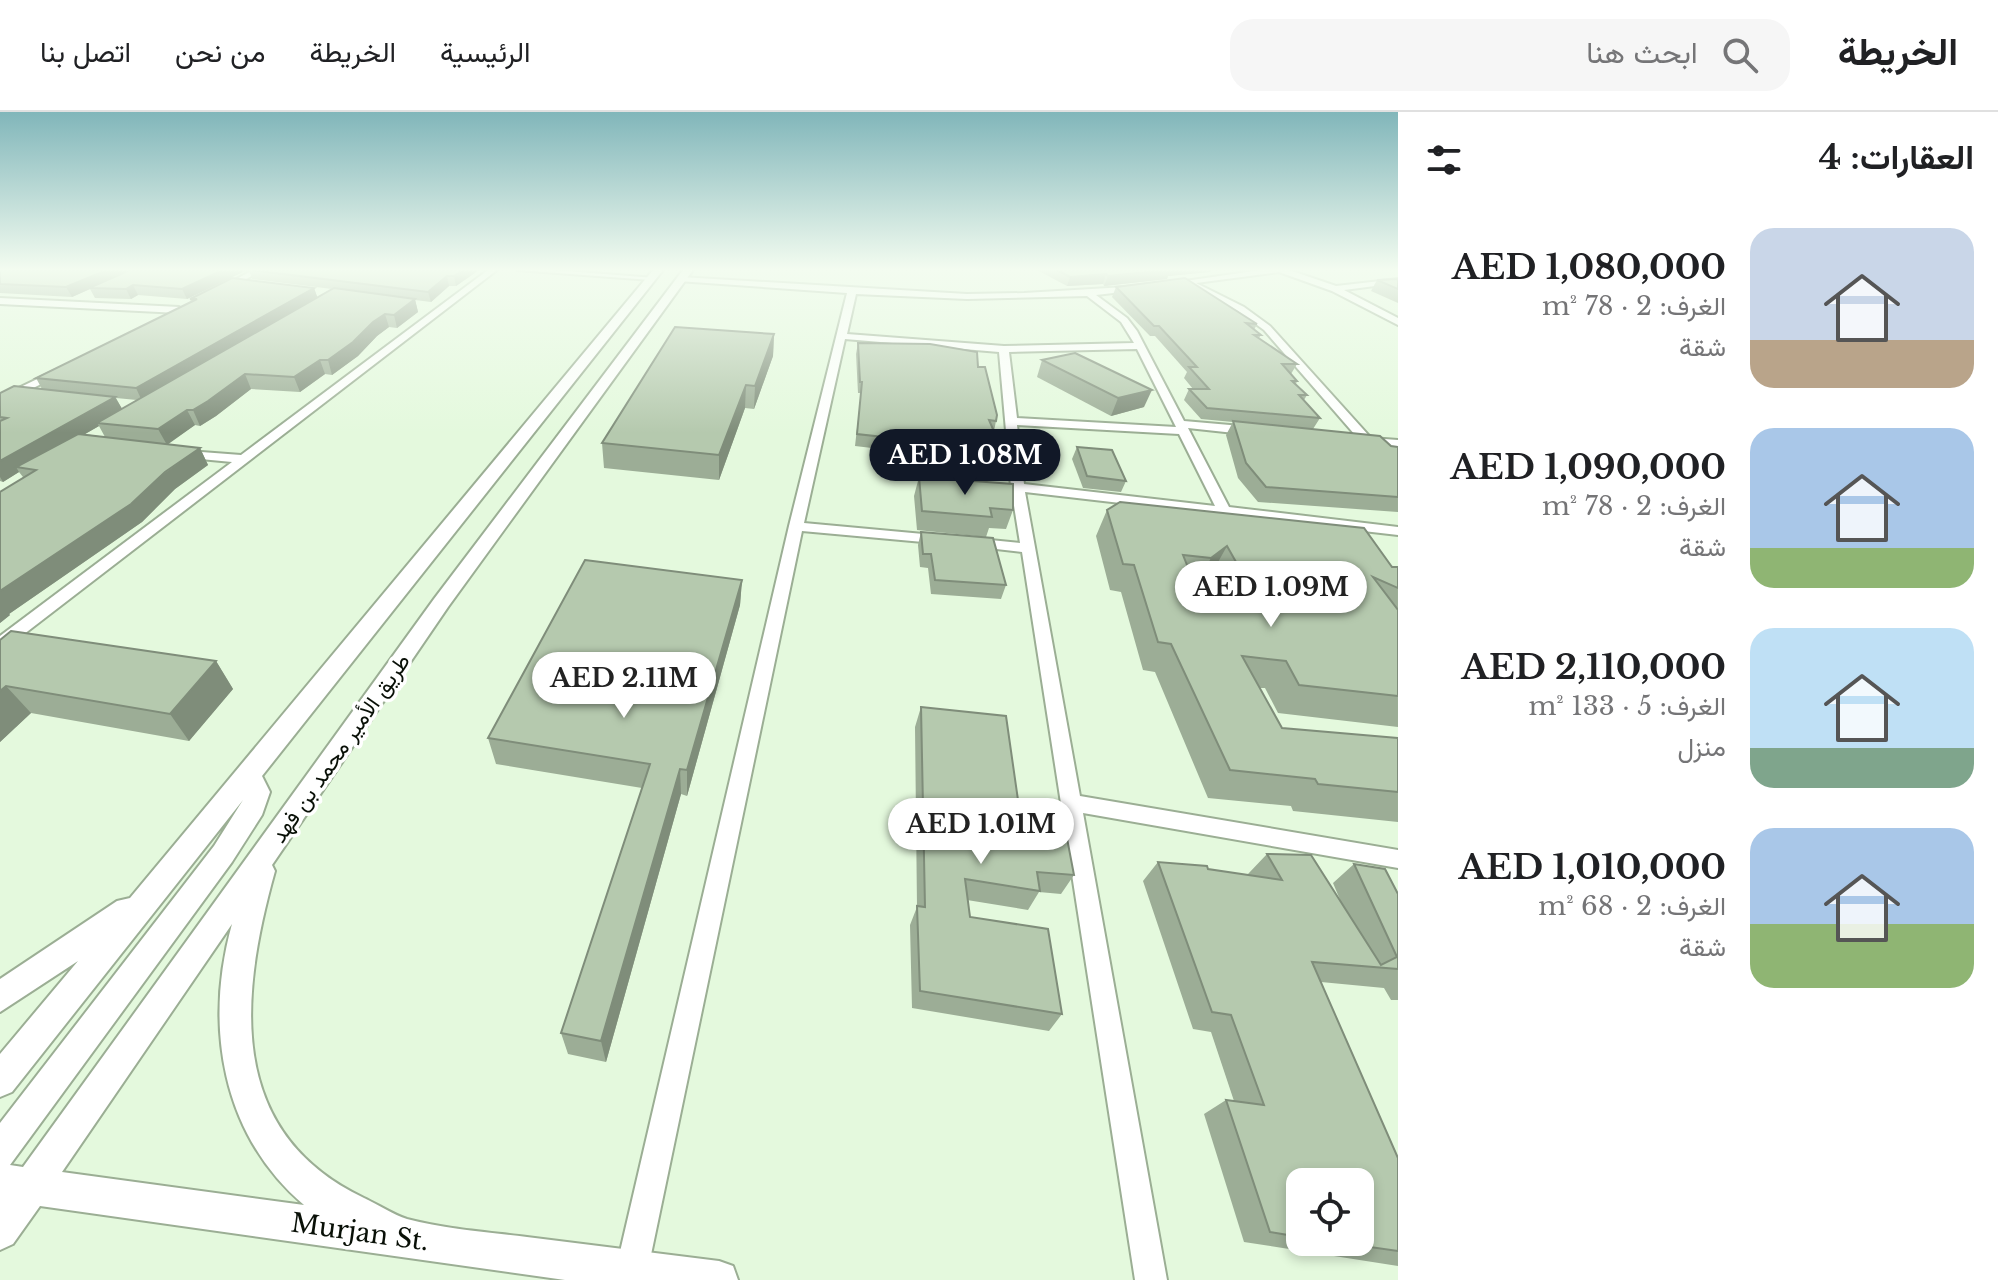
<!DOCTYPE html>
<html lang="ar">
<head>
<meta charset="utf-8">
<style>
	:root { --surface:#fff; --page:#f6f6f6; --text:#202124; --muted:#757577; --line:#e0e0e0; --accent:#111827 }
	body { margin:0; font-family:"Libre Baskerville",Vazirmatn,serif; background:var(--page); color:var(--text); direction:rtl; height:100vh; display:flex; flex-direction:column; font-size:30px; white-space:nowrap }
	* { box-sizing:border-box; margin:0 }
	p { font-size:26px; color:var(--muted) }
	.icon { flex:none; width:44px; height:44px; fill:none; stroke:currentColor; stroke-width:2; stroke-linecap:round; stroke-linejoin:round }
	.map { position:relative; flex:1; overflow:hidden; direction:ltr }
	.drawer { display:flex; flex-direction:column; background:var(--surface); width:600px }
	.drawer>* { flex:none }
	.controls { position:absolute; left:1286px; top:1056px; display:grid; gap:16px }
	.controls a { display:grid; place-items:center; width:88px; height:88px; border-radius:16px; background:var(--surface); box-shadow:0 4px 12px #0003; font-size:40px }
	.price { position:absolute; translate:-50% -68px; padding:0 18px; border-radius:28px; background:#fff; color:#222; font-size:26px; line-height:52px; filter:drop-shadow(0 2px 4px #0008) }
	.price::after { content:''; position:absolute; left:50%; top:48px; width:24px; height:18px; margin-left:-12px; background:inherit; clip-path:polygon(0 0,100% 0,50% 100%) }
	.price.selected { background:var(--accent); color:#fff }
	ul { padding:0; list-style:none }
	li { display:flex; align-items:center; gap:24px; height:200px; padding:0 24px }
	li span { display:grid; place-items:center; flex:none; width:224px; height:160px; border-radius:24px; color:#555 }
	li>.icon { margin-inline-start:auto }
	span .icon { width:96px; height:96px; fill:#fffc; stroke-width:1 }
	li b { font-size:34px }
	h2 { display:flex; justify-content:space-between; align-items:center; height:96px; padding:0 24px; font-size:34px }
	header { display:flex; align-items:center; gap:48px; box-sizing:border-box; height:112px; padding:0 40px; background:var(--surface); border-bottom:2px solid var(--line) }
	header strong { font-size:38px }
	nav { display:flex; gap:44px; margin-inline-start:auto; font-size:28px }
	.search { width:560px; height:72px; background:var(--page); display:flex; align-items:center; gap:20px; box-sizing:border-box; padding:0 28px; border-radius:24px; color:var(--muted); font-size:30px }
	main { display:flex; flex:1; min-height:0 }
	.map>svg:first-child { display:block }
</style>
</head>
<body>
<header>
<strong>الخريطة</strong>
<div class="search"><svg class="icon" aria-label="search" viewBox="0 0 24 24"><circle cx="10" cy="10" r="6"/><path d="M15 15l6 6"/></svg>ابحث هنا</div>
<nav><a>الرئيسية</a><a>الخريطة</a><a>من نحن</a><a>اتصل بنا</a></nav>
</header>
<main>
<section class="drawer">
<h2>العقارات: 4<svg class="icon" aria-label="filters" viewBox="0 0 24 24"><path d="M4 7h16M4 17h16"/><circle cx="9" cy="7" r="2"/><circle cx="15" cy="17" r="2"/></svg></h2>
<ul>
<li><span style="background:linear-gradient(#c9d6e8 70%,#b9a48a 0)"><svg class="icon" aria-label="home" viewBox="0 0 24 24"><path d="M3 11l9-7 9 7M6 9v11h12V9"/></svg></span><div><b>AED 1,080,000</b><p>الغرف: 2 · 78 m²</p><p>شقة</p></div></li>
<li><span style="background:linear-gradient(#a9c7e8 75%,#8fb573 0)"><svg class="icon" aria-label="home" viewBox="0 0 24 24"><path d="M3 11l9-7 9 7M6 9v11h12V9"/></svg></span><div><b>AED 1,090,000</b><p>الغرف: 2 · 78 m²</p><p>شقة</p></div></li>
<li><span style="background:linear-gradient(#bfe0f5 75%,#7fa58c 0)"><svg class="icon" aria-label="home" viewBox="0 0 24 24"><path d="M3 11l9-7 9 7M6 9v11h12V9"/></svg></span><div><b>AED 2,110,000</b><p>الغرف: 5 · 133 m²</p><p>منزل</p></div></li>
<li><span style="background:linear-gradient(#a9c7e8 60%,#8fb573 0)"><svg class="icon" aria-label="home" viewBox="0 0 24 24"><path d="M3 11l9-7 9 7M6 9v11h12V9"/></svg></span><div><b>AED 1,010,000</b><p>الغرف: 2 · 68 m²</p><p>شقة</p></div></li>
</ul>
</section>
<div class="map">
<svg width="1398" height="1168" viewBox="0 0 1398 1168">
	<rect width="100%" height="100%" fill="#e4f9dd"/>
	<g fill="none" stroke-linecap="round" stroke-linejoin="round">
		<!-- minor casing -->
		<g stroke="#9bae94" stroke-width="4">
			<g id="minor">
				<path d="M253,158h9l-37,21 -7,-2z"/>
				<path d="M488,158h9l-491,378 -6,2v-14l232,-174 -53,-5 -4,-1v-6l66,5z"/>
				<path d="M517,158h37l101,8 -4,2z"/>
				<path d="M1261,158h28l47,16 62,-7v4l-54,7 54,28v7l-66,-34 -53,-19 -83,11 48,24 26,19 101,112 27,2v8l-52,-6v-6h10l-92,-106 -26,-19 -52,-27 -18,2 -4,-2z"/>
				<path d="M681,165l286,17 57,-1 118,-7 -3,4 -43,5 31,23 10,13 47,90 69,6 6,4 -6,4 -65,-7 41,79 169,20v8l-373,-43 55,304 318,54v18l-315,-55 84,467h-32l-113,-728 -52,-6 -7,-4 7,-4 50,5 -9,-56 -12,-135 -154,-13 -41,184 141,13 7,4 -7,4 -143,-13 -154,738 -5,11h-22l-5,-11 173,-743 58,-233 -169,-12zM856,182l111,5 120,-3 34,26 13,21 -130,3 -157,-12zM1137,237l39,78 -159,-9 -8,-66zM1017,313l162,9 36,72 -191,-22z"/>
				<path d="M0,186l179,9 4,3 -4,3 -179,-9z"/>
				<path d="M60,256l5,3 -1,2 -64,31v-7z"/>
			</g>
		</g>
		<!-- tertiary casing -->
		<g stroke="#9bae94" stroke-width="4">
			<path id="tertiary" d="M653,158h10l-401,506 8,16 -8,23 -30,47 -222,303 13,2 411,-568 249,-329h10l-245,337 -176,258 3,6c-35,125 -50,261 89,327 13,6 30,17 43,21 38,10 80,13 120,18 64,8 128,16 192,24l14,5 5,14h-173l-525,-74 -27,38 -13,6v-127l214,-277 29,-46 -231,292 -12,5v-43l78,-93 -78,51v-33l117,-78 13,-3zM232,812c-28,101 -11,210 72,281l-242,-33z"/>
		</g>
		<!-- minor -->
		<use href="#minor" fill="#fff" fill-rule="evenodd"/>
		<!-- tertiary -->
		<use href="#tertiary" fill="#fff" fill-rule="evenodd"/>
	</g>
	<!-- wall -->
	<g fill="#9cad96" fill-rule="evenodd">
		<path d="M0,158h247l-60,29 -49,-4 -7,4 -36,-1 -5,-9 -18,8 -72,-4z"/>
		<path d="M249,158h230l-23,16h-7l-18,16 -16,-2 3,12 -21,16 -8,-1 -12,9 -19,20 -26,19 -7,-1 -25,18 -49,-3 -35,27 -16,10 -5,-1 -28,19 33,4 8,17 -33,24 -33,33 -133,92 1,1 -10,8 23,-146 -4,-5 -16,10 -3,-1v-88l42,-4 -6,-11 155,-76 -1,-3 124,-11 3,9 15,-8 -80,-10zM116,286l21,2 -15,9zM99,314l6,11 -20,-3z"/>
		<path d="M1037,158h174l-1,2 -42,4 -1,3 -63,7 -1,-2 -36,2z"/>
		<path d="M1398,167v24l-27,-12 6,-11z"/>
		<path d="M1116,175l141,37 -3,6 7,5 -2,3 38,26 -6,10 6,7 -1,3 11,11 -3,5 16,18 -7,11 85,18v65l-140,-10 -20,-24 -12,-43 7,-13 -32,-3 -17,-19 5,-11h4l-9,-11 3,-6 -32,-36h-5l-38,-39z"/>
		<path d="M774,222l-1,22 -19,53 -9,-1 -26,72 -115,-12 -2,-25z"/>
		<path d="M858,231l120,24 18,54 -2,10 8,19 -3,13 -144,-17 6,-53h-3l-2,-39z"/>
		<path d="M1042,248l102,47 -33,9 -74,-39z"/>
		<path d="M1077,335l49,34 -5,11 -38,-4 -11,-29z"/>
		<path d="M919,365l94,33 -7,19 -17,-1 -3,9 -69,-7 -3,-34z"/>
		<path d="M1107,398l291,57v160l-120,-14 -13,-25h-5l22,40 116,10v84l-105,-11 -2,-5 -83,-8 -53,-126 -12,-2 -22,-78 -11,-2 -14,-54zM1212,461l16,32 -26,-3 -7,-17z"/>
		<path d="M921,420l85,53 -5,14 -70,-5 -3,-26 -8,-1 -2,-22z"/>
		<path d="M742,468l-2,25 -53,191 -6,-2 -75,268 -38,-8 -7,-21 81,-245 -146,-24 -8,-26z"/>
		<path d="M0,528l216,21 17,28 -44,52 -158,-28 -31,29z"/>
		<path d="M921,595l98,100 12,19 43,49 -13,19 -22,-2 -11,18 -61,-10 3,17 92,97 -13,17 -137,-23 -2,-83 7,-18 -2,-180z"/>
		<path d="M1267,742l74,48 -8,-19 21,-19 44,30v106h-7l-7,-12 -63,-6 77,176v108l-154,-24 -40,-128 22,-14 8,1 -23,-69 -18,-3 -50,-148 15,-19 91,13 -1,-1zM1300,1070l60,60h-60z"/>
	</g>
	<!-- shaded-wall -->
	<g fill="#7f8d7a">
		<path d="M107,158h27l-45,18 1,1 -18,8 -6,-10z"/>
		<path d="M223,158h24l-60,29 -5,-10z"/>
		<path d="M463,158h16l-23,16 -2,-10z"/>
		<path d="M1164,158h47l-1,2 -42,4 -1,3 -63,7 4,-10z"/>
		<path d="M1106,162l-3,10 -36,2 3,-9z"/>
		<path d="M447,164l2,10 -18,16 -3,-10z"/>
		<path d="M133,173l5,10 -7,4 -5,-10z"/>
		<path d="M314,176l4,11 -176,102 -6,-13z"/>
		<path d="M415,187l3,13 -21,16 -3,-13z"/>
		<path d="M385,202l4,13 -12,9 -19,20 -26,19 -4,-15 45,-38z"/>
		<path d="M774,222l-1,22 -19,53 1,-23z"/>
		<path d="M320,248l5,14 -25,18 -6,-15z"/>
		<path d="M245,262l6,15 -35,27 -16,10 -7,-16z"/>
		<path d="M746,273l-1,23 -26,72v-25z"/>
		<path d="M1152,278l-8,17 -33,9 7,-18z"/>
		<path d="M115,285l9,15 -27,11 2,3 -73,42 -10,-1 3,5 -16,10 -3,-5v-16z"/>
		<path d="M187,298l8,15 -28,20 -9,-16z"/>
		<path d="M200,336l8,17 -33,24 -33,33 -133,92 1,1 -10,8v-32z"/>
		<path d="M1227,434l-15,27 -16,12 15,-27z"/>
		<path d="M742,468l-2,25 -53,191v-26z"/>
		<path d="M216,549l17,28 -44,52 -19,-27z"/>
		<path d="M6,574l25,27 -31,29v-51z"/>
		<path d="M680,657l1,25 -75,268 -5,-21z"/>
	</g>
	<!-- building -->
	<g fill="#b5c9ae" stroke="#7f8d7a" stroke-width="2" fill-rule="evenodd">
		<path d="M0,158h107l-41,17 -66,-3z"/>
		<path d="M130,158h93l-41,19 -49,-4 -7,4 -37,-1z"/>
		<path d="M251,158h212l-9,6h-7l-19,16z"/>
		<path d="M1057,158h107l-56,6 -2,-2 -36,3z"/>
		<path d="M232,166l82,10 -178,100 -100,-10 161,-79h-7z"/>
		<path d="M1185,166l72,46 -11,-1 15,12h-7l43,29h-15l15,17h-5l15,14h-8l21,23 -113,-10 -18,-19h20l-20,-22h8l-38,-41h-5l-38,-39z"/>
		<path d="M1398,167v10l-21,-9z"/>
		<path d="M334,176l81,11 -21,16 -9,-1 -12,8 -20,20 -25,18h-8l-26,17 -49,-3 -37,27 -15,9h-6l-29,19 -61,-6z"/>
		<path d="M675,215l99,7 -19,52 -9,-1 -27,70 -117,-12z"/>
		<path d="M858,231l72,1 47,8 1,15h7l12,48 -1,6 -7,-1 13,30 -145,-16 5,-52h-2z"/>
		<path d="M1075,241l77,37 -34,8 -76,-38z"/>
		<path d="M14,274l101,11 -115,64v-40l7,-3 -7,-1v-24z"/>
		<path d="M1233,309l147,15 11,10 7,1v50l-132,-10 -20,-24z"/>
		<path d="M78,322l122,14 -35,24 -34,32 -131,87v-99l36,-22 -20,-3z"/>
		<path d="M1077,335l35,3 14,31 -39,-5z"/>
		<path d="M919,365l94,7v26l-23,-2 2,9 -70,-6z"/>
		<path d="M1120,390l244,26 28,39h6v21l-25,-11 25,33v86l-99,-11 -13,-24 -44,-5 40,72 116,10v54l-80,-8 -3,-5 -85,-9 -59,-126 -13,-2 -24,-77 -11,-1 -16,-54zM1227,434l35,62 -60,-6 -19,-47 28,3z"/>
		<path d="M921,420l72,6 13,47 -71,-5 -4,-26h-8z"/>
		<path d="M585,448l157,20 -55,190 -7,-1 -79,272 -40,-8 89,-269 -162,-26z"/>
		<path d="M11,519l205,30 -46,53 -164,-28 -6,5v-51z"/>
		<path d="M921,595l85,9 13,91 9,2 3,17 35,7 8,42 -37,-3 3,19 -75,-12 5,38 78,12 14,85 -142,-23 -3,-85 8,1z"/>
		<path d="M1267,742l44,1 70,110 16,-8 -43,-93 31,5 13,25v75l-86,-7 86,196v93l-63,-9h25v-60h-60v55l-30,-5 -44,-132 38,5 -33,-90 -19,-3 -54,-150 49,4 1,3 74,11z"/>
	</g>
	<!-- sky -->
	<linearGradient id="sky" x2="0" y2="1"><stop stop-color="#81b6ba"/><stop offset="0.49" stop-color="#f3fcf0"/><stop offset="1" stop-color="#f3fcf0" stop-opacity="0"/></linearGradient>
	<rect width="1398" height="321" fill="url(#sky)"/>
	<g text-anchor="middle" stroke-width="7" stroke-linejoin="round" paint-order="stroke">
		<!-- street labels -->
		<g font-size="22" fill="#091007" stroke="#fff">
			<text transform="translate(340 636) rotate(-55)" y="8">طريق الأمير محمد بن فهد</text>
		</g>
		<!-- near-street labels -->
		<g font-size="26" fill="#091007" stroke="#fff">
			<text transform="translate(360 1120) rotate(8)" y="9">Murjan St.</text>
		</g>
	</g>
</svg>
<div class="controls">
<a><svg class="icon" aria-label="locate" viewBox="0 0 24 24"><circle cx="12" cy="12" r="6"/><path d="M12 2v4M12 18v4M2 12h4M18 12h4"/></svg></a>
</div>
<b class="price selected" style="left:965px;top:385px">AED 1.08M</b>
<b class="price" style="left:1271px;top:517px">AED 1.09M</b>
<b class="price" style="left:624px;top:608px">AED 2.11M</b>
<b class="price" style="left:981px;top:754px">AED 1.01M</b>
</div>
</main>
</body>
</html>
